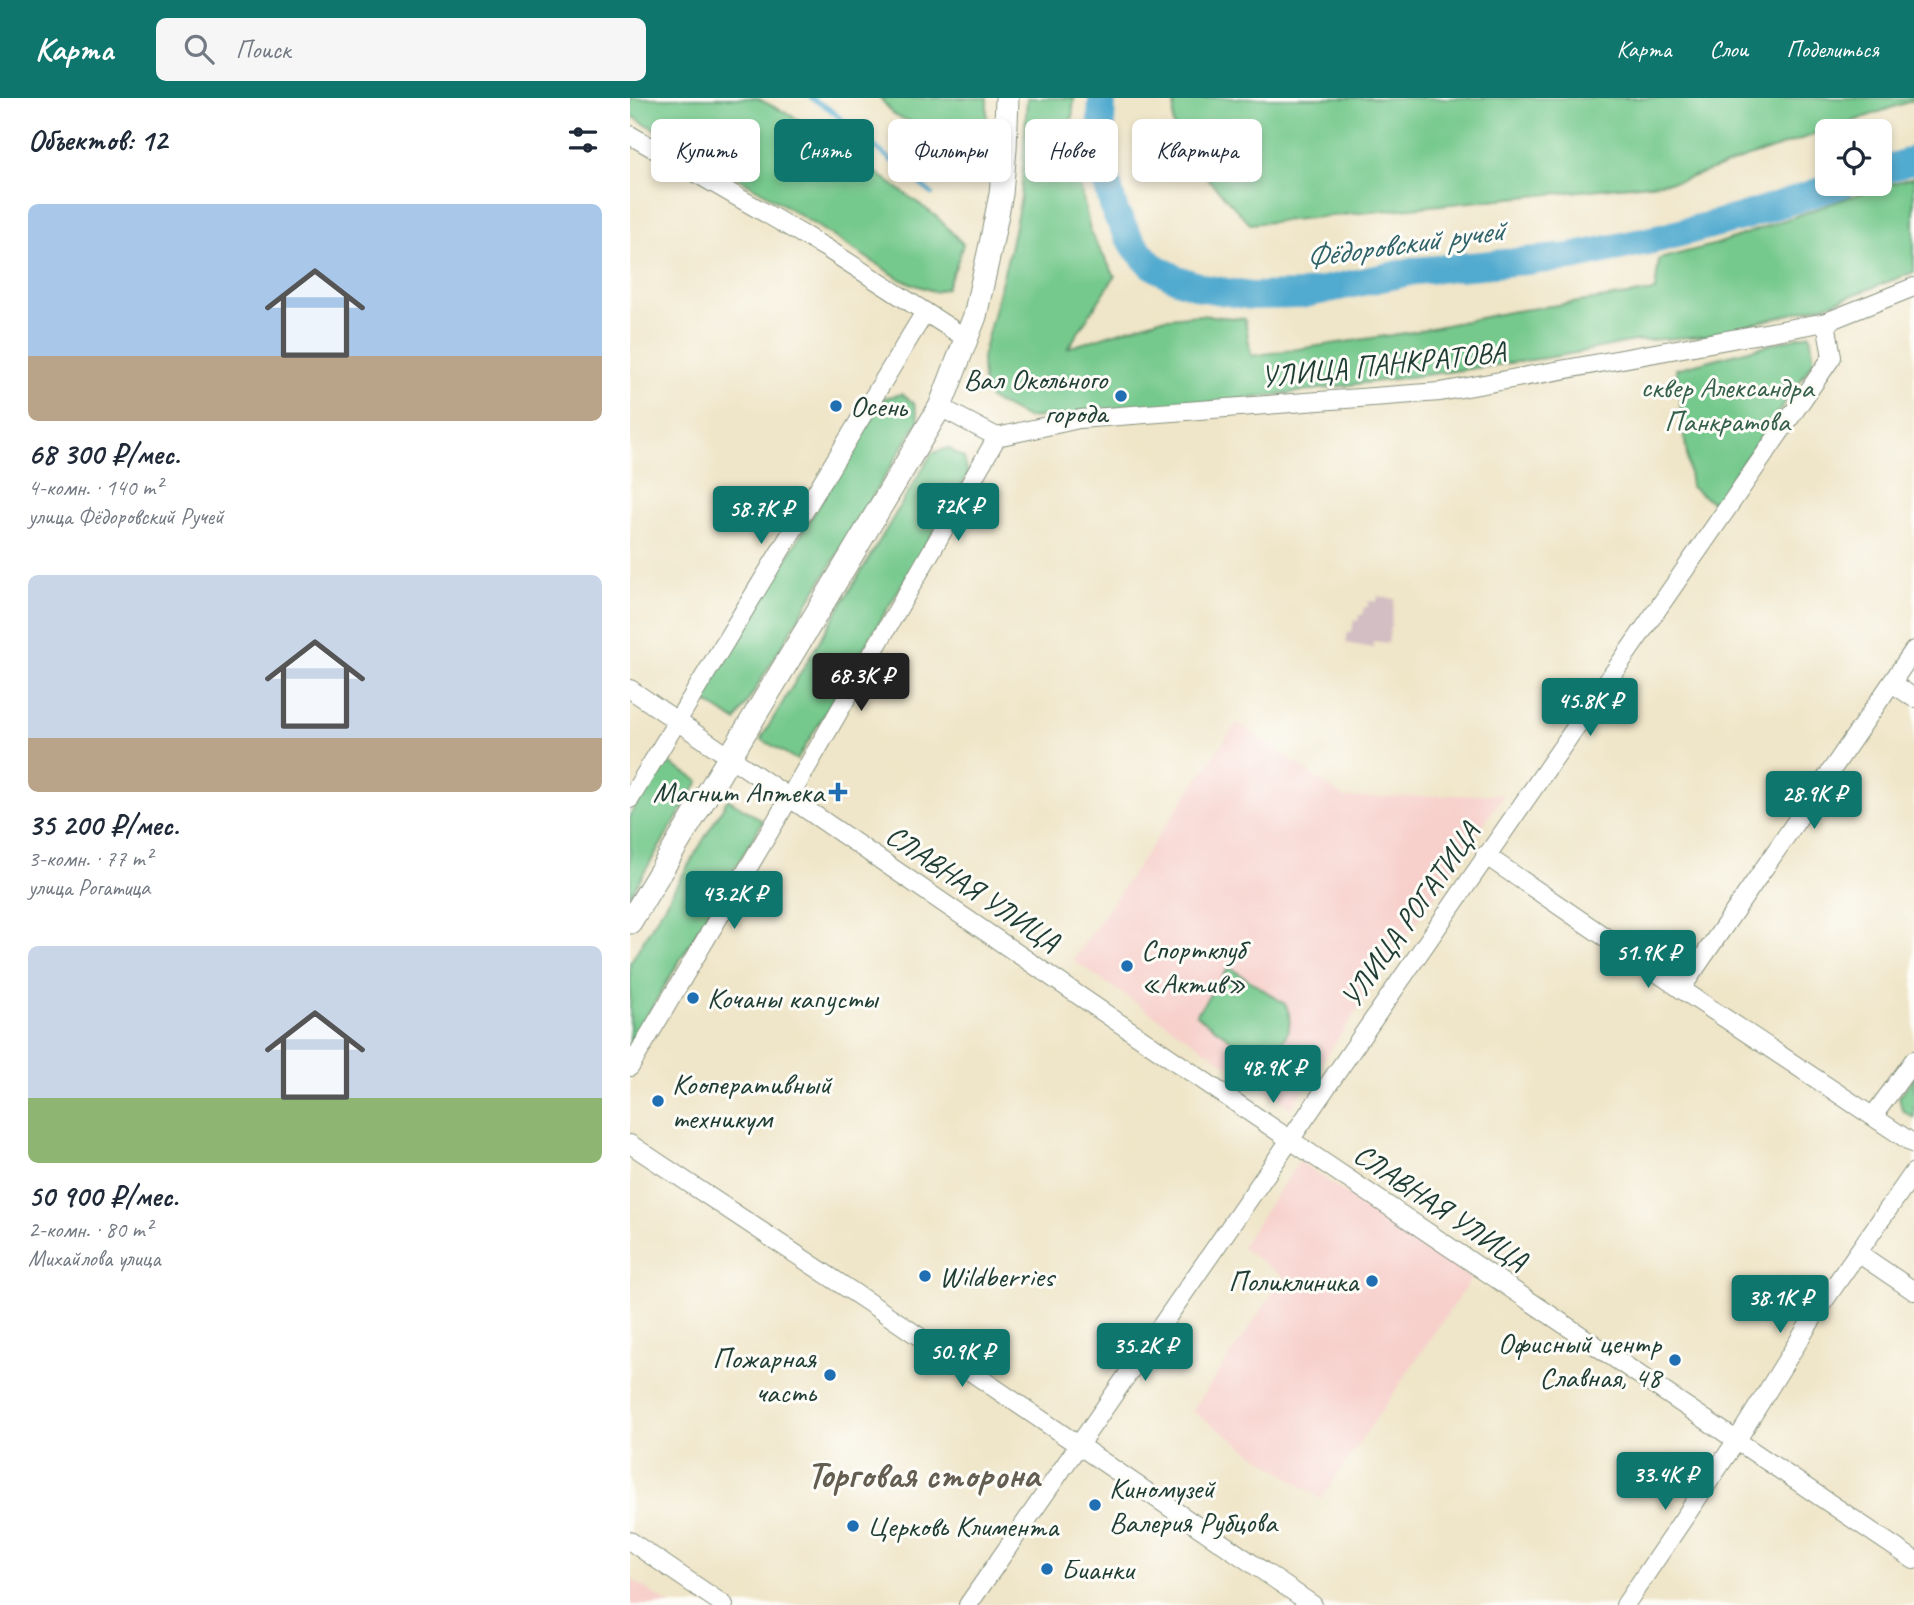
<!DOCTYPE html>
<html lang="ru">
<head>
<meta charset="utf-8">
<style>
	:root { --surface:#fff; --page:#f6f6f7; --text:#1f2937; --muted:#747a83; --accent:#0f766e }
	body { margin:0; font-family:Caveat,sans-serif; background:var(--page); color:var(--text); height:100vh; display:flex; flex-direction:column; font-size:26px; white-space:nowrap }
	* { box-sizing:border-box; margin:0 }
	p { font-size:23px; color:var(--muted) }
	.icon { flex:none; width:38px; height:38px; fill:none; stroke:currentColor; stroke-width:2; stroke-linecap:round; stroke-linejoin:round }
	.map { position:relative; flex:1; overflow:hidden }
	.sheet { display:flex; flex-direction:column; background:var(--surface); width:630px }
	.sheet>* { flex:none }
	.guide { position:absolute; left:21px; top:21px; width:665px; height:63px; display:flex; gap:14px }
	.buttons { position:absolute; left:1185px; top:21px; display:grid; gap:14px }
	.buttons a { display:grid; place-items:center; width:77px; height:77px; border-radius:10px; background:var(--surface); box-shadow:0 4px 10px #0003; font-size:35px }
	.price { position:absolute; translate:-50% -60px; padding:0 16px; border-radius:7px; background:var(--accent); color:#fff; font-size:23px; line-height:46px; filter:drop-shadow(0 2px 4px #0008) }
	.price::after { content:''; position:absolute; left:50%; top:42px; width:21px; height:16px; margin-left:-10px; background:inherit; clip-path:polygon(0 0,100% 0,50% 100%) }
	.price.active { background:#222; color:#fff }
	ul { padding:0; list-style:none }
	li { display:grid; align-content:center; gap:14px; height:371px; padding:0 28px }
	li span { display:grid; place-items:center; height:217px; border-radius:10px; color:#555 }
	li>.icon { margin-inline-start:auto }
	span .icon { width:126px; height:126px; fill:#fffc; stroke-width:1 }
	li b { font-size:30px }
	h2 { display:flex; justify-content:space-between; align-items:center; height:84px; padding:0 28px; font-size:30px }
	.tag { padding:0 24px; border-radius:10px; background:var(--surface); box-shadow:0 4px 10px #0003; font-size:24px; line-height:63px }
	.tag.active { background:var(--accent); color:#fff }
	header { display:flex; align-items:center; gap:42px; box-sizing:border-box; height:98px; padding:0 35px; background:var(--accent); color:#fff }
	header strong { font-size:33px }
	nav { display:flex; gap:38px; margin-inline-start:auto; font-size:24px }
	.search { width:490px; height:63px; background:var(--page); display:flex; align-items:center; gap:18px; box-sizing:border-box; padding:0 24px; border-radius:10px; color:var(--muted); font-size:26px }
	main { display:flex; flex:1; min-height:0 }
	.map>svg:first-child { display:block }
</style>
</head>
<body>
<header>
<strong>Карта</strong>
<div class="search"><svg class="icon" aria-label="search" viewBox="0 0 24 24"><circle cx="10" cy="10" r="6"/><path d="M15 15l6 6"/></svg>Поиск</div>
<nav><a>Карта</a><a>Слои</a><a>Поделиться</a></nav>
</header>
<main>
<section class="sheet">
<h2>Объектов: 12<svg class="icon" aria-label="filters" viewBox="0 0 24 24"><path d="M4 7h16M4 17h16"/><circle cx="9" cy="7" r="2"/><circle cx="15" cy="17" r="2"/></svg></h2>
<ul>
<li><span style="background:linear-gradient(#a9c7e8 70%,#b9a48a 0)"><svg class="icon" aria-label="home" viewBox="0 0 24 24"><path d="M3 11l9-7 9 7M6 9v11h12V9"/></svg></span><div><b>68 300 ₽/мес.</b><p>4-комн. · 140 m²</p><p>улица Фёдоровский Ручей</p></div></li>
<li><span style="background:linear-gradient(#c9d6e8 75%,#b9a48a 0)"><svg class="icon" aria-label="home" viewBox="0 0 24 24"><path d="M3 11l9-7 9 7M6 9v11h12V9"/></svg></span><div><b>35 200 ₽/мес.</b><p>3-комн. · 77 m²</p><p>улица Рогатица</p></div></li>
<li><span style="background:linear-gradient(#c9d6e8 70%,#8fb573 0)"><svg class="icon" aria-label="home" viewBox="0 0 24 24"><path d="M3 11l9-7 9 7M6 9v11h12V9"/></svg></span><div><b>50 900 ₽/мес.</b><p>2-комн. · 80 m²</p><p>Михайлова улица</p></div></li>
</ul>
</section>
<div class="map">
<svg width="1284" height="1507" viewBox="0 0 1284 1507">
	<rect width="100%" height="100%" fill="#fdfcf7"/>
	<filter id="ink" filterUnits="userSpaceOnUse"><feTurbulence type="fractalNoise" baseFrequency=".0143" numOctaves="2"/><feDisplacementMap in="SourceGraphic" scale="14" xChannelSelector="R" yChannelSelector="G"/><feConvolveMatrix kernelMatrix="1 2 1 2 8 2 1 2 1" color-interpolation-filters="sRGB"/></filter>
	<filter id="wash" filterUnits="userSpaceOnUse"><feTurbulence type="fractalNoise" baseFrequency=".00686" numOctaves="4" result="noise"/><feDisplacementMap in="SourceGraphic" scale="28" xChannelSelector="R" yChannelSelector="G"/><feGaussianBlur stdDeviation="1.57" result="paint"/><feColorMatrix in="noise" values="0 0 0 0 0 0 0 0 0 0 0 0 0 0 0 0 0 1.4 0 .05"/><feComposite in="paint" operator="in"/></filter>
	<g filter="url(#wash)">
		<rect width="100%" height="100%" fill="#efe5c8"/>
		<!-- built -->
		<g fill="#f7d0cc">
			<path d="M607,624l108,76 159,-4 -213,314 -218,-148z"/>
			<path d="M669,1063l172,118 -150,220 -129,-88 92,-134 -43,-30z"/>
			<path d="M0,1480l28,19 12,8h-40z"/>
		</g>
		<!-- industrial -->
		<path fill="#d2bec3" d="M748,498l17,3 -7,44 -14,-2 -1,7 -27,-5 2,-11h4l2,-12 4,1 1,-6h4l1,-8h4l1,-6 8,1z"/>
		<!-- green -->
		<g fill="#76c98d" stroke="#4a8360" stroke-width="2">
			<path d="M0,0h127l60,31 120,88 26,27 -7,22 -10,22 -11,4 -33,-12 -131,-83 -141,-82z"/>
			<path d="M250,0h107v50l-38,23 -26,-44 -29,-12z"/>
			<path d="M397,0h47l-4,43 21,93 24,42 -47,72 91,-29 40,-4 46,4 6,37 161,-24 97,-20 146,-21 4,-32 58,-15 141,-50 56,-17v95l-82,31 -126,33 -72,5 -75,15 -105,15 -245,33 -182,14 -37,-19 -7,-18 -1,-23 28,-109 11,-52z"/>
			<path d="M545,0h739v2l-234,81 -430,43 -73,-78 -4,-25z"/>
			<path d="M1180,236l4,27 -100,142 -23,-16 -15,-118z"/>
			<path d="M272,296l12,9 5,17 -183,301 -35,-22 183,-301z"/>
			<path d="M318,350l16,10 4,16 -171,286 -36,-21 171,-286z"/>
			<path d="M34,662l35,21 -69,115v-81z"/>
			<path d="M98,701l35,22 -133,223v-81z"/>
			<path d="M599,869l56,37c14,23 -6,55 -33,50l-56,-39z"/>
			<path d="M1284,979v41l-12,-8 -3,-13z"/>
		</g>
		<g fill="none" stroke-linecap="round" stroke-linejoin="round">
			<!-- stream -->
			<path stroke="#51aacf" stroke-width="4.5" d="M181,0l17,10 104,86"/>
			<!-- river -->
			<g stroke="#51aacf" stroke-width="28">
				<path d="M472,0l-2,53 4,22 11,39 17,31 19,22 26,14 26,9 48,8 49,-1 114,-24 157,-14 90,-19 84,-22 97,-32"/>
				<path d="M1250,73l34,-11"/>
			</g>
		</g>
	</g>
	<g filter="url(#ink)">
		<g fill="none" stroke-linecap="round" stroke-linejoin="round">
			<!-- minor casing -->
			<g stroke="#87917e" stroke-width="20">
				<g id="minor">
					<path d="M0,37l196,113 141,91"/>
					<path d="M310,309l57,30 82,-18 361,-27 386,-70 88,-35"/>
					<path d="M1262,585l22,15"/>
					<path d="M0,591l659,450 625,421"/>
					<path d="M0,701l295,-487"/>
					<path d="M855,757l196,134 233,155"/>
					<path d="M1051,891l233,-339"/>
					<path d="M0,969l147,-248 220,-382"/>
					<path d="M1243,1018l41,-56"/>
					<path d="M0,1046l250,166 433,295"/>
					<path d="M1228,1155l56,38"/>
					<path d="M0,1443l94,64"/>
					<path d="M338,1507l864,-1248 -6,-35"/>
					<path d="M995,1507l112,-165 82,-132 95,-136"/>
				</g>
			</g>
			<!-- major casing -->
			<g stroke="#87917e" stroke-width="25">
				<path id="major" d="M0,824l197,-326 113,-189 35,-91 16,-72 10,-50 4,-45 2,-51"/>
			</g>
			<!-- minor -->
			<use href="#minor" stroke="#fff" stroke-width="18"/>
			<!-- major -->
			<use href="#major" stroke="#fff" stroke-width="23"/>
		</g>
	</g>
	<!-- markers -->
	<g fill="#1f6fb2" stroke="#fdfcf7" stroke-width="2.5">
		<circle cx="491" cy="298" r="7"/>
		<circle cx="206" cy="308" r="7"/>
		<path d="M204.5 683.5h7v7h7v7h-7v7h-7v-7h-7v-7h7z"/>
		<circle cx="497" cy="868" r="7"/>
		<circle cx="63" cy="900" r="7"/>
		<circle cx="28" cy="1003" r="7"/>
		<circle cx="295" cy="1178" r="7"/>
		<circle cx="742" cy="1183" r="7"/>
		<circle cx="1045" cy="1262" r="7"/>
		<circle cx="200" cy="1277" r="7"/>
		<circle cx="465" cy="1407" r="7"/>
		<circle cx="223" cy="1428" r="7"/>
		<circle cx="417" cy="1471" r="7"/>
	</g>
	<g text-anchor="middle" stroke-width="6" stroke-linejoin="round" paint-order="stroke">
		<!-- street labels -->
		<g font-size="30" fill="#1f3d34" stroke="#fdfcf7">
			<text transform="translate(753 266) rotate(-6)" y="10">УЛИЦА ПАНКРАТОВА</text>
			<text transform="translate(343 790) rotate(34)" y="10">СЛАВНАЯ УЛИЦА</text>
			<text transform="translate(780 817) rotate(-55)" y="10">УЛИЦА РОГАТИЦА</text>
			<text transform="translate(811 1109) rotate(34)" y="10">СЛАВНАЯ УЛИЦА</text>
		</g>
		<!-- poi labels -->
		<g font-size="30" fill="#1f3d34" stroke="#fdfcf7" text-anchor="start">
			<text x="477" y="291" text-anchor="end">Вал Окольного<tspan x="477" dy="34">города</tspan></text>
			<text x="220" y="318">Осень</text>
			<text x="194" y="704" text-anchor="end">Магнит Аптека</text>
			<text x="511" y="861">Спортклуб<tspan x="511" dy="34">«Актив»</tspan></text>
			<text x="77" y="910">Кочаны капусты</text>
			<text x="42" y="996">Кооперативный<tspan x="42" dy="34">техникум</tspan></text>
			<text x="309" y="1188">Wildberries</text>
			<text x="728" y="1193" text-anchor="end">Поликлиника</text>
			<text x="1031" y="1255" text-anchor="end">Офисный центр<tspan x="1031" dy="34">Славная, 48</tspan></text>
			<text x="186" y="1270" text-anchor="end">Пожарная<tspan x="186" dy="34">часть</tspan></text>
			<text x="479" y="1400">Киномузей<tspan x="479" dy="34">Валерия Рубцова</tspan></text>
			<text x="237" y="1438">Церковь Климента</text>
			<text x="431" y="1481">Бианки</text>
		</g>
		<!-- park labels -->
		<g font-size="30" fill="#35604a" stroke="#fdfcf7">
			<text x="1097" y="299">сквер Александра<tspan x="1097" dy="34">Панкратова</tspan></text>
		</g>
		<!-- water labels -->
		<g font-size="32" font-style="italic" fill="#30636a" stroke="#fdfcf7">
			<text transform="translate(774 145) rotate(-8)" y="11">Фёдоровский ручей</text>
		</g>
		<!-- district labels -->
		<g font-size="37" font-weight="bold" fill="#645d51" stroke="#fdfcf7">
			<text x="293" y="1389">Торговая сторона</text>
		</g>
	</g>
</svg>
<div class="buttons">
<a><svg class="icon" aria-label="locate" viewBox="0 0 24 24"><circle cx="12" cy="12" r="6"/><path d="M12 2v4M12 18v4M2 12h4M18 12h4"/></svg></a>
</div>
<b class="price" style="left:328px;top:445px">72K ₽</b>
<b class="price" style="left:131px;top:448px">58.7K ₽</b>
<b class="price active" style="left:231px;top:615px">68.3K ₽</b>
<b class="price" style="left:960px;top:640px">45.8K ₽</b>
<b class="price" style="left:1184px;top:733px">28.9K ₽</b>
<b class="price" style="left:104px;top:833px">43.2K ₽</b>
<b class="price" style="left:1018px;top:892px">51.9K ₽</b>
<b class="price" style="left:643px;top:1007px">48.9K ₽</b>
<b class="price" style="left:1150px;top:1237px">38.1K ₽</b>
<b class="price" style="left:515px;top:1285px">35.2K ₽</b>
<b class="price" style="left:332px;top:1291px">50.9K ₽</b>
<b class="price" style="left:1035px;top:1414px">33.4K ₽</b>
<div class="guide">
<a class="tag">Купить</a>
<a class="tag active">Снять</a>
<a class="tag">Фильтры</a>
<a class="tag">Новое</a>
<a class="tag">Квартира</a>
</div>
</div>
</main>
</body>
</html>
